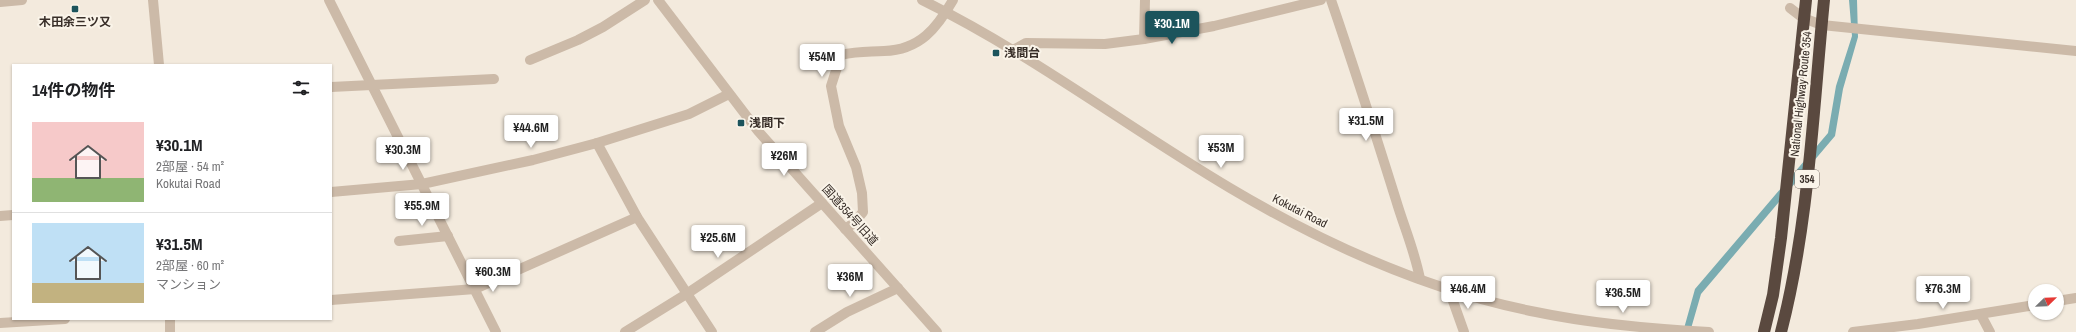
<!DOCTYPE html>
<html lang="ja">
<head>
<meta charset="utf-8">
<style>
	:root { --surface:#fff; --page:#f6f6f6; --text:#202124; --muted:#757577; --line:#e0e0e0; --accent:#1c545c }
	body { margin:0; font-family:"Archivo Narrow","Noto Sans JP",sans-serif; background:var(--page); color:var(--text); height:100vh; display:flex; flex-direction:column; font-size:15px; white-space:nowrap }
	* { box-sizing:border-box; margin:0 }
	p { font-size:13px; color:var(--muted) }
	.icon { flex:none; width:22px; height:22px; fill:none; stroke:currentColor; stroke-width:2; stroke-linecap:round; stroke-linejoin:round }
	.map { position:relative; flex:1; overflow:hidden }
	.sheet { position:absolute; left:12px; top:64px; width:320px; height:256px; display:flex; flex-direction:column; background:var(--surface); border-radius:0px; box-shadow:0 1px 3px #0004 }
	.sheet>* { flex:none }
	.needle { width:26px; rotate:67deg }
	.tools { position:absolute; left:2028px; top:284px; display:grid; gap:8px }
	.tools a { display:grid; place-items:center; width:36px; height:36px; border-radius:50%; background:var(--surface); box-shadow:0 1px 3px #0004; font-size:20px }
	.price { position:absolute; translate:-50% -34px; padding:0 9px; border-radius:4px; background:#fff; color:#222; font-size:13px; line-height:26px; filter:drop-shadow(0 1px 2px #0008) }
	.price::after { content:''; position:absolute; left:50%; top:24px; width:12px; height:9px; margin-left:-6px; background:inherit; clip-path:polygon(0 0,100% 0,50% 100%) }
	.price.active { background:var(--accent); color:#fff }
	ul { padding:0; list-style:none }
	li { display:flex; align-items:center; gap:12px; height:100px; padding:0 20px }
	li+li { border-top:1px solid var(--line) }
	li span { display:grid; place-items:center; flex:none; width:112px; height:80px; border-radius:0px; color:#555 }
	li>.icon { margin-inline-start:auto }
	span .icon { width:48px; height:48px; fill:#fffc; stroke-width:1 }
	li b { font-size:17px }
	h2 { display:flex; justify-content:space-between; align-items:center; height:48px; padding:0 20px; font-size:17px }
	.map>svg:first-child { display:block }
</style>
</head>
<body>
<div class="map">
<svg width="2076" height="332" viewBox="0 0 2076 332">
	<rect width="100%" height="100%" fill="#f3eadd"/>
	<!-- water -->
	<path fill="#7aacb1" d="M1849,0h8l1,37 -15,52 -8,47 -134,158 -11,38h-7l12,-43 133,-156 8,-47 16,-50z"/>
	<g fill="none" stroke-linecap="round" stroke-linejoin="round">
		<!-- minor -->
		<g stroke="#ccbaa8" stroke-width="10">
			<path d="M153,0l6,65"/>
			<path d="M329,0l167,332"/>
			<path d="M658,0l100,131 179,201"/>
			<path d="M922,0c108,53 205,127 308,188 94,56 199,103 306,124 57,12 116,17 173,20"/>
			<path d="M1331,0c23,67 44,133 65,200 8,27 19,52 24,79"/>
			<path d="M0,2l22,-2"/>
			<path d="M1790,8l13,10 19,7 254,26"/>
			<path d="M1144,39l1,-39"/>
			<path d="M1013,50l13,-7 79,1 39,-5 70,-13 107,-26"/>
			<path d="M530,60l48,-20 25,-13 42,-27"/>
			<path d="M331,87l163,-8"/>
			<path d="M597,143l40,74 75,115"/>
			<path d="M331,192l91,-8 111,-24 64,-17 92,-29 40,-20"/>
			<path d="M0,216l13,-1"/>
			<path d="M845,229l9,-6 9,-11 -1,-19 -6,-26 -17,-41 -8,-40 10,-31c17,-4 26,-3 43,-4 36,-1 53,-23 69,-51"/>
			<path d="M399,241l49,-5"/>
			<path d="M1455,290l-2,11 11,31"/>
			<path d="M331,300l144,-11 162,-72"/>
			<path d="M2057,301l19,-3"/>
			<path d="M1981,315l9,17"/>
			<path d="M170,319v13"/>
			<path d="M0,323l65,-4"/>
			<path d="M625,332l63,-39 134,-90"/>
			<path d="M815,332l32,-20 51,-24"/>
			<path d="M1853,332l65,-8 117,-19"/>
		</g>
		<!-- highway -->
		<g stroke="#5a493f" stroke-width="12">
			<path d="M1764,332l9,-37 8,-57 25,-238"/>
			<path d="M1781,332c28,-108 32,-222 43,-332"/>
		</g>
	</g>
	<!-- markers -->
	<g fill="#1c545c" stroke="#faf4e9" stroke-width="1.5">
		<rect x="71" y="5" width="8" height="8" rx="2"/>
		<rect x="992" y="49" width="8" height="8" rx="2"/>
		<rect x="737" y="119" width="8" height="8" rx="2"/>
	</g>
	<g text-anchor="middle" stroke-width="4" stroke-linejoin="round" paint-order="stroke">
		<!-- shield labels -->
		<rect fill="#faf4e9" stroke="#726962" stroke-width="1" x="1795" y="170" width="24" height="18" rx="3"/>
		<g font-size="11" font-weight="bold" fill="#382e28">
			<text x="1807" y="183">354</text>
		</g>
		<!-- poi labels -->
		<g font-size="12" font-weight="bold" fill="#382e28" stroke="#faf4e9" text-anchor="start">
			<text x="75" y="26" text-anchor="middle">木田余三ツ又</text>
			<text x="1004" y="57">浅間台</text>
			<text x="749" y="127">浅間下</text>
		</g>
		<!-- street labels -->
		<g font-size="12" fill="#382e28" stroke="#faf4e9">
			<text transform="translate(1801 94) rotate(-84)" y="4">National Highway Route 354</text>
			<text transform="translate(1300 211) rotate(27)" y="4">Kokutai Road</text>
			<text transform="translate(850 215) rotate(48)" y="4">国道354号旧道</text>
		</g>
	</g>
</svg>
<div class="tools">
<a><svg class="needle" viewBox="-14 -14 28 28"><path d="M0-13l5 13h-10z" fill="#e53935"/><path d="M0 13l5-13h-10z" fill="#757577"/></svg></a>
</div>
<b class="price active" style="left:1172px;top:45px">¥30.1M</b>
<b class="price" style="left:822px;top:78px">¥54M</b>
<b class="price" style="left:1366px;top:142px">¥31.5M</b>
<b class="price" style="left:531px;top:149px">¥44.6M</b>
<b class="price" style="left:1221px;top:169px">¥53M</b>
<b class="price" style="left:403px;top:171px">¥30.3M</b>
<b class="price" style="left:784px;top:177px">¥26M</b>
<b class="price" style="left:422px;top:227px">¥55.9M</b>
<b class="price" style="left:718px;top:259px">¥25.6M</b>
<b class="price" style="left:493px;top:293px">¥60.3M</b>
<b class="price" style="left:850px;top:298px">¥36M</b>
<b class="price" style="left:1468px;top:310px">¥46.4M</b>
<b class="price" style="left:1943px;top:310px">¥76.3M</b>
<b class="price" style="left:1623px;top:314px">¥36.5M</b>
<section class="sheet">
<h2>14件の物件<svg class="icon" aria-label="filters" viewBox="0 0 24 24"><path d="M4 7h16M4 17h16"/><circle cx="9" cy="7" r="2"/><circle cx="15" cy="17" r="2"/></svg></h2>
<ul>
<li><span style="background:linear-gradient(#f6c9c9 70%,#8fb573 0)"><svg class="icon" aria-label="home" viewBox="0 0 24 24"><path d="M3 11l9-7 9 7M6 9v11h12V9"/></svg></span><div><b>¥30.1M</b><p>2部屋 · 54 m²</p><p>Kokutai Road</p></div></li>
<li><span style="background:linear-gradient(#bfe0f5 75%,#c2b280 0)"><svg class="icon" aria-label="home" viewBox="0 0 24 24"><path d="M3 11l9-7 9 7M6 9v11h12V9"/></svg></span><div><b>¥31.5M</b><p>2部屋 · 60 m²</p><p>マンション</p></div></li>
</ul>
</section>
</div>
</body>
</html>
